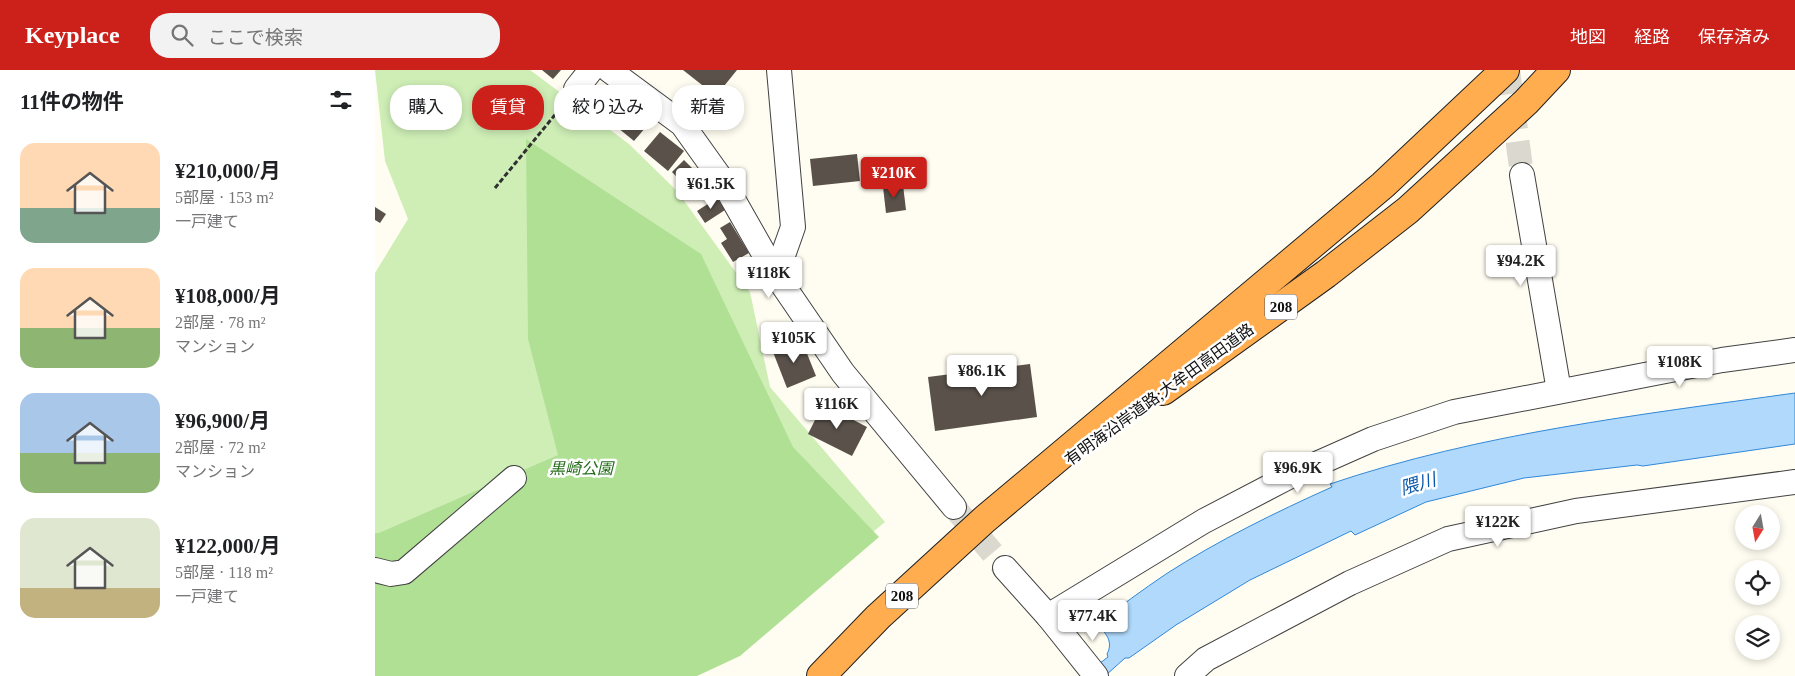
<!DOCTYPE html>
<html lang="ja">
<head>
<meta charset="utf-8">
<style>
	:root { --surface:#fff; --page:#f2f2f2; --text:#202124; --muted:#757577; --accent:#cc201a }
	body { margin:0; font-family:"Times New Roman","Noto Sans JP",serif; background:var(--page); color:var(--text); height:100vh; display:flex; flex-direction:column; font-size:19px; white-space:nowrap }
	* { box-sizing:border-box; margin:0 }
	p { font-size:16px; color:var(--muted) }
	.icon { flex:none; width:28px; height:28px; fill:none; stroke:currentColor; stroke-width:2; stroke-linecap:round; stroke-linejoin:round }
	.map { position:relative; flex:1; overflow:hidden }
	.drawer { display:flex; flex-direction:column; background:var(--surface); width:375px }
	.drawer>* { flex:none }
	.hud { position:absolute; left:15px; top:15px; width:475px; height:45px; display:flex; gap:10px }
	.needle { width:32px; rotate:191deg }
	.controls { position:absolute; left:1360px; top:435px; display:grid; gap:10px }
	.controls a { display:grid; place-items:center; width:45px; height:45px; border-radius:50%; background:var(--surface); box-shadow:0 2px 8px #0003; font-size:25px }
	.price { position:absolute; translate:-50% -42px; padding:0 11px; border-radius:5px; background:#fff; color:#222; font-size:16px; line-height:32px; filter:drop-shadow(0 1px 2px #0008) }
	.price::after { content:''; position:absolute; left:50%; top:30px; width:15px; height:11px; margin-left:-8px; background:inherit; clip-path:polygon(0 0,100% 0,50% 100%) }
	.price.on { background:var(--accent); color:#fff }
	ul { padding:0; list-style:none }
	li { display:flex; align-items:center; gap:15px; height:125px; padding:0 20px }
	li span { display:grid; place-items:center; flex:none; width:140px; height:100px; border-radius:15px; color:#555 }
	li>.icon { margin-inline-start:auto }
	span .icon { width:60px; height:60px; fill:#fffc; stroke-width:1 }
	li b { font-size:21px }
	h2 { display:flex; justify-content:space-between; align-items:center; height:60px; padding:0 20px; font-size:21px }
	.pill { padding:0 18px; border-radius:20px; background:var(--surface); box-shadow:0 2px 8px #0003; font-size:18px; line-height:45px }
	.pill.on { background:var(--accent); color:#fff }
	header { display:flex; align-items:center; gap:30px; box-sizing:border-box; height:70px; padding:0 25px; background:var(--accent); color:#fff }
	header strong { font-size:24px }
	nav { display:flex; gap:28px; margin-inline-start:auto; font-size:18px }
	.search { width:350px; height:45px; background:var(--page); display:flex; align-items:center; gap:12px; box-sizing:border-box; padding:0 18px; border-radius:20px; color:var(--muted); font-size:19px }
	main { display:flex; flex:1; min-height:0 }
	.map>svg:first-child { display:block }
</style>
</head>
<body>
<header>
<strong>Keyplace</strong>
<div class="search"><svg class="icon" aria-label="search" viewBox="0 0 24 24"><circle cx="10" cy="10" r="6"/><path d="M15 15l6 6"/></svg>ここで検索</div>
<nav><a>地図</a><a>経路</a><a>保存済み</a></nav>
</header>
<main>
<section class="drawer">
<h2>11件の物件<svg class="icon" aria-label="filters" viewBox="0 0 24 24"><path d="M4 7h16M4 17h16"/><circle cx="9" cy="7" r="2"/><circle cx="15" cy="17" r="2"/></svg></h2>
<ul>
<li><span style="background:linear-gradient(#ffd9b3 65%,#7fa58c 0)"><svg class="icon" aria-label="home" viewBox="0 0 24 24"><path d="M3 11l9-7 9 7M6 9v11h12V9"/></svg></span><div><b>¥210,000/月</b><p>5部屋 · 153 m²</p><p>一戸建て</p></div></li>
<li><span style="background:linear-gradient(#ffd9b3 60%,#8fb573 0)"><svg class="icon" aria-label="home" viewBox="0 0 24 24"><path d="M3 11l9-7 9 7M6 9v11h12V9"/></svg></span><div><b>¥108,000/月</b><p>2部屋 · 78 m²</p><p>マンション</p></div></li>
<li><span style="background:linear-gradient(#a9c7e8 60%,#8fb573 0)"><svg class="icon" aria-label="home" viewBox="0 0 24 24"><path d="M3 11l9-7 9 7M6 9v11h12V9"/></svg></span><div><b>¥96,900/月</b><p>2部屋 · 72 m²</p><p>マンション</p></div></li>
<li><span style="background:linear-gradient(#dfe7d0 70%,#c2b280 0)"><svg class="icon" aria-label="home" viewBox="0 0 24 24"><path d="M3 11l9-7 9 7M6 9v11h12V9"/></svg></span><div><b>¥122,000/月</b><p>5部屋 · 118 m²</p><p>一戸建て</p></div></li>
</ul>
</section>
<div class="map">
<svg width="1420" height="606" viewBox="0 0 1420 606">
	<rect width="100%" height="100%" fill="#fffdf1"/>
	<!-- green -->
	<path fill="#ceeeb6" d="M0,0h155l99,74 48,47 73,101 20,95 115,135 -135,112 -375,42v-403l33,-54 -23,-58z"/>
	<!-- forest -->
	<path fill="#b0e094" d="M151,69l175,115 92,193 86,90 -139,119 -43,20h-322v-143h4l179,-78 -30,-116z"/>
	<!-- water -->
	<path fill="#b0d9fb" stroke="#3188d9" d="M1420,323v51l-152,22 -6,-1 -113,13 -98,24 -71,33 -4,-4 -101,49 -74,45 -47,33h-4l-20,18h-22l25,-19 -1,-3c7,-13 -2,-21 -10,-31 23,-16 45,-33 69,-49 51,-33 110,-62 166,-87l-2,-3c151,-51 308,-69 465,-91z"/>
	<!-- building -->
	<g fill="#59514a">
		<path d="M167,0h19l-8,9z"/>
		<path d="M308,0h54l-21,26z"/>
		<path d="M233,26l38,31 -12,14 -38,-31z"/>
		<path d="M285,62l24,19 -16,20 -24,-20z"/>
		<path d="M482,84l3,27 -47,5 -3,-27z"/>
		<path d="M309,90l16,16 -13,12 -15,-16z"/>
		<path d="M528,115l3,25 -20,3 -3,-26z"/>
		<path d="M342,128l8,12 -20,13 -8,-12z"/>
		<path d="M0,137l11,7 -6,9 -5,-3z"/>
		<path d="M355,152l19,31 -16,9 -12,-19 6,-4 -7,-11z"/>
		<path d="M427,271l14,35 -29,12 -14,-36z"/>
		<path d="M655,294l7,53 -102,14 -7,-54z"/>
		<path d="M448,334l44,23 -15,29 -44,-22z"/>
	</g>
	<g fill="none" stroke-linecap="round" stroke-linejoin="round">
		<!-- minor-tunnel -->
		<g stroke="#dbd9cf" stroke-width="24" stroke-dasharray="24 12" stroke-linecap="butt">
			<path d="M1133,0l14,105"/>
			<path d="M579,437l51,61"/>
		</g>
		<!-- minor casing -->
		<g stroke="#424242" stroke-width="26">
			<g id="minor">
				<path d="M234,0l73,54 40,56 54,95 67,98 111,134"/>
				<path d="M201,19l15,-19"/>
				<path d="M1147,105l37,216"/>
				<path d="M401,205l17,-48 -14,-157"/>
				<path d="M630,498l43,48 48,60"/>
				<path d="M0,500l16,4 13,-2 110,-94"/>
				<path d="M673,546l156,-95 90,-47 79,-35 81,-27 268,-52 73,-10"/>
				<path d="M812,606l19,-17 144,-76 98,-44 128,-28 219,-29"/>
			</g>
		</g>
		<!-- highway casing -->
		<g stroke="#202020" stroke-width="30">
			<g id="highway">
				<path d="M788,321l163,-117 82,-64 118,-108 30,-32"/>
				<path d="M446,606l57,-59 107,-98 398,-334 122,-115"/>
			</g>
		</g>
		<!-- path -->
		<path stroke="#313131" stroke-width="3" stroke-dasharray="5 2.5" stroke-linecap="butt" d="M120,118l68,-83"/>
		<!-- minor -->
		<use href="#minor" stroke="#fff" stroke-width="24"/>
		<!-- highway -->
		<use href="#highway" stroke="#ffad4f" stroke-width="28"/>
	</g>
	<g text-anchor="middle" stroke-width="5" stroke-linejoin="round" paint-order="stroke">
		<!-- shield labels -->
		<g fill="#fff" stroke="#575757" stroke-width="1">
			<rect x="890" y="224.5" width="32" height="25" rx="4"/>
			<rect x="511" y="513.5" width="32" height="25" rx="4"/>
		</g>
		<g font-size="15" font-weight="bold" fill="#0f0f0f">
			<text x="906" y="242">208</text>
			<text x="527" y="531">208</text>
		</g>
		<!-- street labels -->
		<g font-size="16" fill="#0f0f0f" stroke="#fff">
			<text transform="translate(784 324) rotate(-36)" y="6">有明海沿岸道路;大牟田高田道路</text>
		</g>
		<!-- park labels -->
		<g font-size="16" font-style="italic" fill="#236d19" stroke="#fff">
			<text x="206" y="404">黒崎公園</text>
		</g>
		<!-- water labels -->
		<g font-size="18" font-style="italic" fill="#0c5aad" stroke="#fff">
			<text transform="translate(1043 414) rotate(-16)" y="6">隈川</text>
		</g>
	</g>
</svg>
<div class="controls">
<a><svg class="needle" viewBox="-14 -14 28 28"><path d="M0-13l5 13h-10z" fill="#e53935"/><path d="M0 13l5-13h-10z" fill="#757577"/></svg></a>
<a><svg class="icon" aria-label="locate" viewBox="0 0 24 24"><circle cx="12" cy="12" r="6"/><path d="M12 2v4M12 18v4M2 12h4M18 12h4"/></svg></a>
<a><svg class="icon" aria-label="layers" viewBox="0 0 24 24"><path d="M12 4l9 5-9 5-9-5zM3 14l9 5 9-5"/></svg></a>
</div>
<b class="price on" style="left:519px;top:129px">¥210K</b>
<b class="price" style="left:336px;top:140px">¥61.5K</b>
<b class="price" style="left:1146px;top:217px">¥94.2K</b>
<b class="price" style="left:394px;top:229px">¥118K</b>
<b class="price" style="left:419px;top:294px">¥105K</b>
<b class="price" style="left:1305px;top:318px">¥108K</b>
<b class="price" style="left:607px;top:327px">¥86.1K</b>
<b class="price" style="left:462px;top:360px">¥116K</b>
<b class="price" style="left:923px;top:424px">¥96.9K</b>
<b class="price" style="left:1123px;top:478px">¥122K</b>
<b class="price" style="left:718px;top:572px">¥77.4K</b>
<div class="hud">
<a class="pill">購入</a>
<a class="pill on">賃貸</a>
<a class="pill">絞り込み</a>
<a class="pill">新着</a>
</div>
</div>
</main>
</body>
</html>
